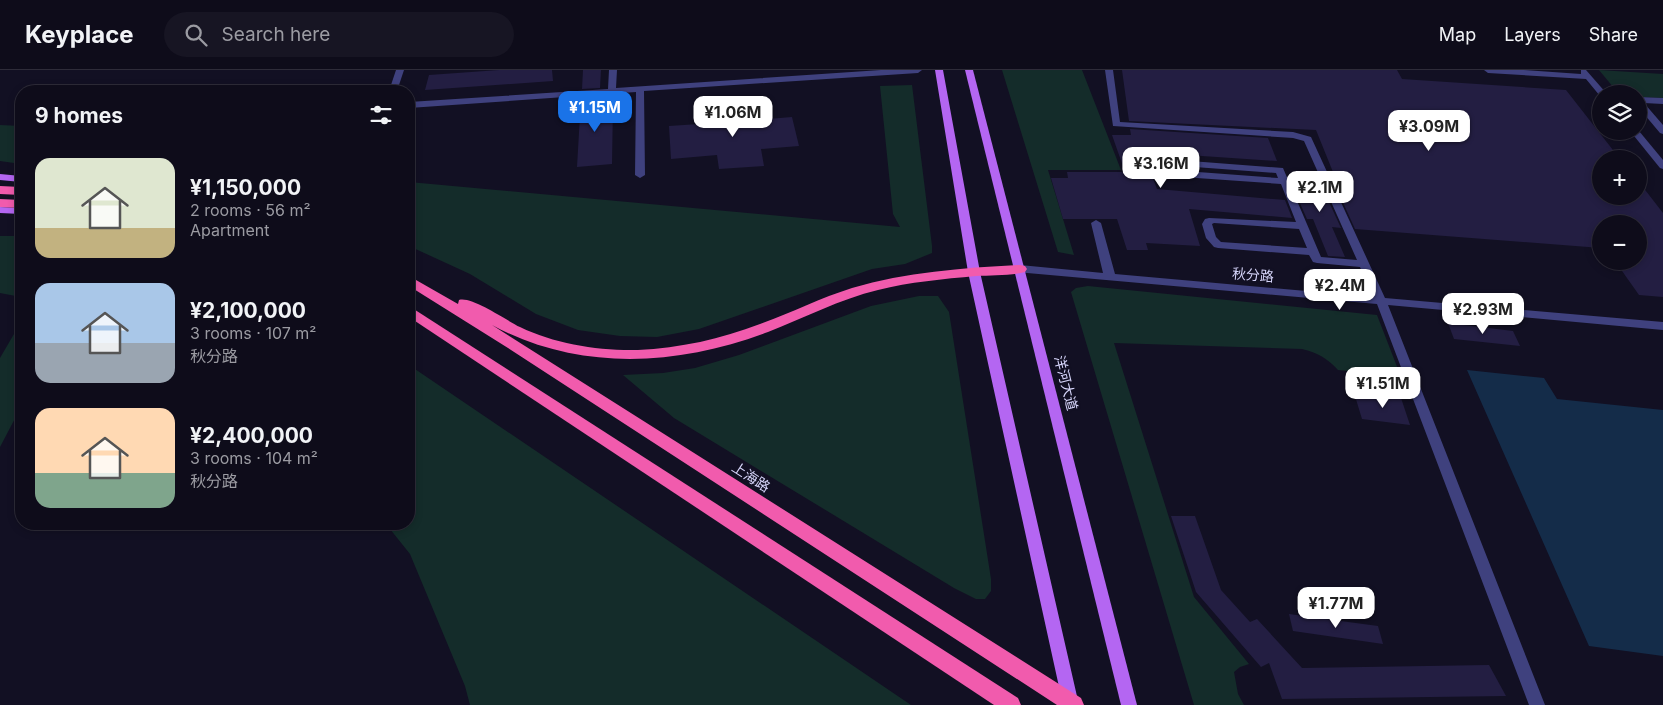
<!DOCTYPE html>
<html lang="en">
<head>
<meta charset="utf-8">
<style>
	:root { --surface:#0e0c1a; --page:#171523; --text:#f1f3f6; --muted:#9b9ba2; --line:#2e2c39; --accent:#1a73e8 }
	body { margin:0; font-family:Inter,"Noto Sans SC",sans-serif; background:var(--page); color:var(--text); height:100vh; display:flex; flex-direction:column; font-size:19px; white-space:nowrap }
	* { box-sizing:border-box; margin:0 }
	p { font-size:16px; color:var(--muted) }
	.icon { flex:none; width:28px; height:28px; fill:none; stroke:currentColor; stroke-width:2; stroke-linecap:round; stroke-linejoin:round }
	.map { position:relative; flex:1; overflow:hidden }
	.side { position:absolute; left:15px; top:15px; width:400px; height:445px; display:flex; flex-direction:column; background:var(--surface); border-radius:20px; box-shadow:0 2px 8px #0003,0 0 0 1px var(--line) }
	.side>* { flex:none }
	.controls { position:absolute; left:1592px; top:15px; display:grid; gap:10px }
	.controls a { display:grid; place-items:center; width:55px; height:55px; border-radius:50%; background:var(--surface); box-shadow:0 2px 8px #0003,0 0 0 1px var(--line); font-size:25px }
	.price { position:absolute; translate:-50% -42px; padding:0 11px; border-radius:10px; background:#fff; color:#222; font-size:16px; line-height:32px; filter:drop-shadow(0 1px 2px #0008) }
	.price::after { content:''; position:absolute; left:50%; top:30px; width:15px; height:11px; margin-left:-8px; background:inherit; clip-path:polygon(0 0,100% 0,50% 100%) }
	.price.active { background:var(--accent); color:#fff }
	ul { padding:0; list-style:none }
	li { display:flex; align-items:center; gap:15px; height:125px; padding:0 20px }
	li span { display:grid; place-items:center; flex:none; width:140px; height:100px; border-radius:15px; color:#555 }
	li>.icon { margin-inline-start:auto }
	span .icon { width:60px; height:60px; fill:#fffc; stroke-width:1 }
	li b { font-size:21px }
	h2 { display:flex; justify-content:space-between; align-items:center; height:60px; padding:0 20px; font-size:21px }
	header { display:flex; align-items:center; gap:30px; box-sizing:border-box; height:70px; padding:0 25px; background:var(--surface); border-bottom:1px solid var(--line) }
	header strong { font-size:24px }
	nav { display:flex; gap:28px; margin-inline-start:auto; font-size:18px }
	.search { width:350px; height:45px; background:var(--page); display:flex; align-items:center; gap:12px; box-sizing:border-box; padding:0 18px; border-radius:28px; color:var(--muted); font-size:19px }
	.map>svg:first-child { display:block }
</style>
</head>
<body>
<header>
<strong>Keyplace</strong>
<div class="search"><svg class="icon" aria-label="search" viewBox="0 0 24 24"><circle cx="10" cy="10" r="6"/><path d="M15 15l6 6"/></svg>Search here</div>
<nav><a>Map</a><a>Layers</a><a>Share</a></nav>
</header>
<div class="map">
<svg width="1663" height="635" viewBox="0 0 1663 635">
	<rect width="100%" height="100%" fill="#121023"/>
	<!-- green -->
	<g fill="#142c2a">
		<path d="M1002,0h80l39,100h-73l26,85 -16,-3z"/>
		<path d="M1599,0l64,4v24l-24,-1v-3h-20z"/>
		<path d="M912,15l20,161v7l-27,11 -33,5 -173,60 -42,8 -37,-1 -42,-6 -42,-16 -66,-40 -61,-28v-64l491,45 -7,-13 -13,-128z"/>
		<path d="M0,55l21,1v38l-21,-3z"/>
		<path d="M0,166h21v61l-21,-4z"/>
		<path d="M1088,216l289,29 24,62 -63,-7c-11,-12 -20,-17 -36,-21l-188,-6 80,254 55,67 -9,3 -6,5 4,22 6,11h-50l-123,-413 5,-4z"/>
		<path d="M919,226h19l11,16 42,267v12l-6,8h-9l-22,-11 -280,-170 -51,-43 40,-2 32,-5 44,-13 132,-49z"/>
		<path d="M21,252v85l-21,40v-89z"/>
		<path d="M409,295l502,340h-441l-5,-19 -55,-132 -24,-30h23z"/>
	</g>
	<!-- water -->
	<path fill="#142c49" d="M1467,300l77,8 13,21 106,11v246l-74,-10z"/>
	<!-- building -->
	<g fill="#231e42">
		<path d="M499,0h53l1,11 -128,9 4,-15z"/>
		<path d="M583,0h18l-1,18 -18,1z"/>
		<path d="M1122,0h275l5,9 164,11 54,69h-19v37h38v-14l24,31v84l-24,-2 -24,-34h24v-37h-38v24l-246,-19 -24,-53 4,1 -19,-47 -187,-9z"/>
		<path d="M600,26l-1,9 14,-1 -1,60 -35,3 4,-69z"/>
		<path d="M753,36l3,14 36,-3 7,29 -38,3 3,17 -45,3 -2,-14 -46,4 -2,-33 45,-3 -2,-14z"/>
		<path d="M1130,59l138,9 9,23 -134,-9 14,37 128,11 7,18 -103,-9 11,37 -54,-3 2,7h-21l-10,-31h-54l-12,-41h17l-1,-6h58l-13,-37h19z"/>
		<path d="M1294,104l23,2 24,52 -9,-1 13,30 -17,-1 -15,-37h-6l-8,-18h7z"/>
		<path d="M1448,253l65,8 7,15 -66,-7z"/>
		<path d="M1384,323l16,2 10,30 -48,-6 -7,-23 31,4z"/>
		<path d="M1171,446h24l26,74 29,32 7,-3 45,49 187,-3 17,31 -224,3 -13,-36 -8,4 -65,-75z"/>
		<path d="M1289,544l89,12 5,18 -90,-13z"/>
	</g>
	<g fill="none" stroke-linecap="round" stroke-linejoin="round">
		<!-- minor -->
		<g fill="#3f417e" fill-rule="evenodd">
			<path d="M396,0h8l-7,21h-8z"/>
			<path d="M609,0h8l-1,18 265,-18h41l-4,3 -274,18 1,84 -5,3 -5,-3 1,-83 -227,16v-6l199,-13z"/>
			<path d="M1105,0h8l7,52 173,10 18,5 74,161 278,24v8l-275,-25 157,400h-16l-152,-401 -361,-32 -1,-3 1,-3 4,-1 83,8 -12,-50 5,-3 5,3 14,51 258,23 -13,-30 -43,-4 -4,-1 -4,-7 -91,-7 -4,-1 -8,-9 -4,-14 3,-5 4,-1 87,4 -15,-38 -113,-8 -3,-1 -7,-10 3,-5 3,-1 119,9 38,89 36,3 -53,-119 -11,-3 -180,-12zM1168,95l108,8 2,5 -107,-8zM1214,153l85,6 8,19 -86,-6 -5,-5 -4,-13z"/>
			<path d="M1484,0h40l57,4v-4h5l21,24h-6l-1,2 -14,-17 -98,-6z"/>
			<path d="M1639,27l24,1v6l-19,-1 19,22v9l-3,-1 -21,-25z"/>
			<path d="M1630,61h9l24,29v9l-3,-1z"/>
		</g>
		<!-- major -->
		<g fill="#b466f2" fill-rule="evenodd">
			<path d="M935,0h8l37,202 99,433h-16l-95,-433z"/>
			<path d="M965,0h8l164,635h-16z"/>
			<path d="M0,104l21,2v6l-21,-2z"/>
			<path d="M0,137l21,1v6l-21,-1z"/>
		</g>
		<!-- highway -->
		<g fill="#f15bad" fill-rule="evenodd">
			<path d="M0,116l21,1v8l-21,-1z"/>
			<path d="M0,129l21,1v8l-21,-1z"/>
			<path d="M1020,195l5,1 2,3 -2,3c-16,4 -34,3 -49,4 -33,3 -66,6 -98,14 -38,9 -74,28 -110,42 -90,34 -189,40 -276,-7l589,373 3,7h-27l-546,-355 -102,-64v-10l49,28 1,-4c13,-4 48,21 61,27 35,17 79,24 118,23 42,-2 83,-11 122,-26 31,-11 60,-26 92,-36 55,-16 111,-20 168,-23z"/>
			<path d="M409,236l609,392 3,7h-27l-585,-388z"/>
		</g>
	</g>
	<g text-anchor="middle" stroke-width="5" stroke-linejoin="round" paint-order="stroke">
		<!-- street labels -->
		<g font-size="14" fill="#d7d6fb" stroke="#121023">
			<text transform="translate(1253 205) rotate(5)" y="5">秋分路</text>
			<text transform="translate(1066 313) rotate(76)" y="5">洋河大道</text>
			<text transform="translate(751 407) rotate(33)" y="5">上海路</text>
		</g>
	</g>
</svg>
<div class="controls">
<a><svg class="icon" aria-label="layers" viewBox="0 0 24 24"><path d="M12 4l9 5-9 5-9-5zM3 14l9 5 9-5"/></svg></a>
<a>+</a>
<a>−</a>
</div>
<b class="price active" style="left:595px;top:63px">¥1.15M</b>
<b class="price" style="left:733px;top:68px">¥1.06M</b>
<b class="price" style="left:1429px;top:82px">¥3.09M</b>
<b class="price" style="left:1161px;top:119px">¥3.16M</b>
<b class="price" style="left:1320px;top:143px">¥2.1M</b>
<b class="price" style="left:1340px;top:241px">¥2.4M</b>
<b class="price" style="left:1483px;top:265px">¥2.93M</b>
<b class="price" style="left:1383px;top:339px">¥1.51M</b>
<b class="price" style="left:1336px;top:559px">¥1.77M</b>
<section class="side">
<h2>9 homes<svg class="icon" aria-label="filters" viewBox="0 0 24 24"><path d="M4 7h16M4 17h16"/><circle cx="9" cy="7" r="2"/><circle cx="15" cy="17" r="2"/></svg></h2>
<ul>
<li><span style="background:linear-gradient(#dfe7d0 70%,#c2b280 0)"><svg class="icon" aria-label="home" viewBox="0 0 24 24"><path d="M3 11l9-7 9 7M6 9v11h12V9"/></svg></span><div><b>¥1,150,000</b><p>2 rooms · 56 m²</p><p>Apartment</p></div></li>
<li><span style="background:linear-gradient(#a9c7e8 60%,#9aa5b1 0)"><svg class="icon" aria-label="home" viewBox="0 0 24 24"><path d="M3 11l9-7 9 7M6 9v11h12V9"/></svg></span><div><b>¥2,100,000</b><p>3 rooms · 107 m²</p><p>秋分路</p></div></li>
<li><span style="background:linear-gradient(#ffd9b3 65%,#7fa58c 0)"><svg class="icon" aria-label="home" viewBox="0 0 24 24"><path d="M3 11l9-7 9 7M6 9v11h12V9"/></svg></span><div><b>¥2,400,000</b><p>3 rooms · 104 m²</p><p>秋分路</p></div></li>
</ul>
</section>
</div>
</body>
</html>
